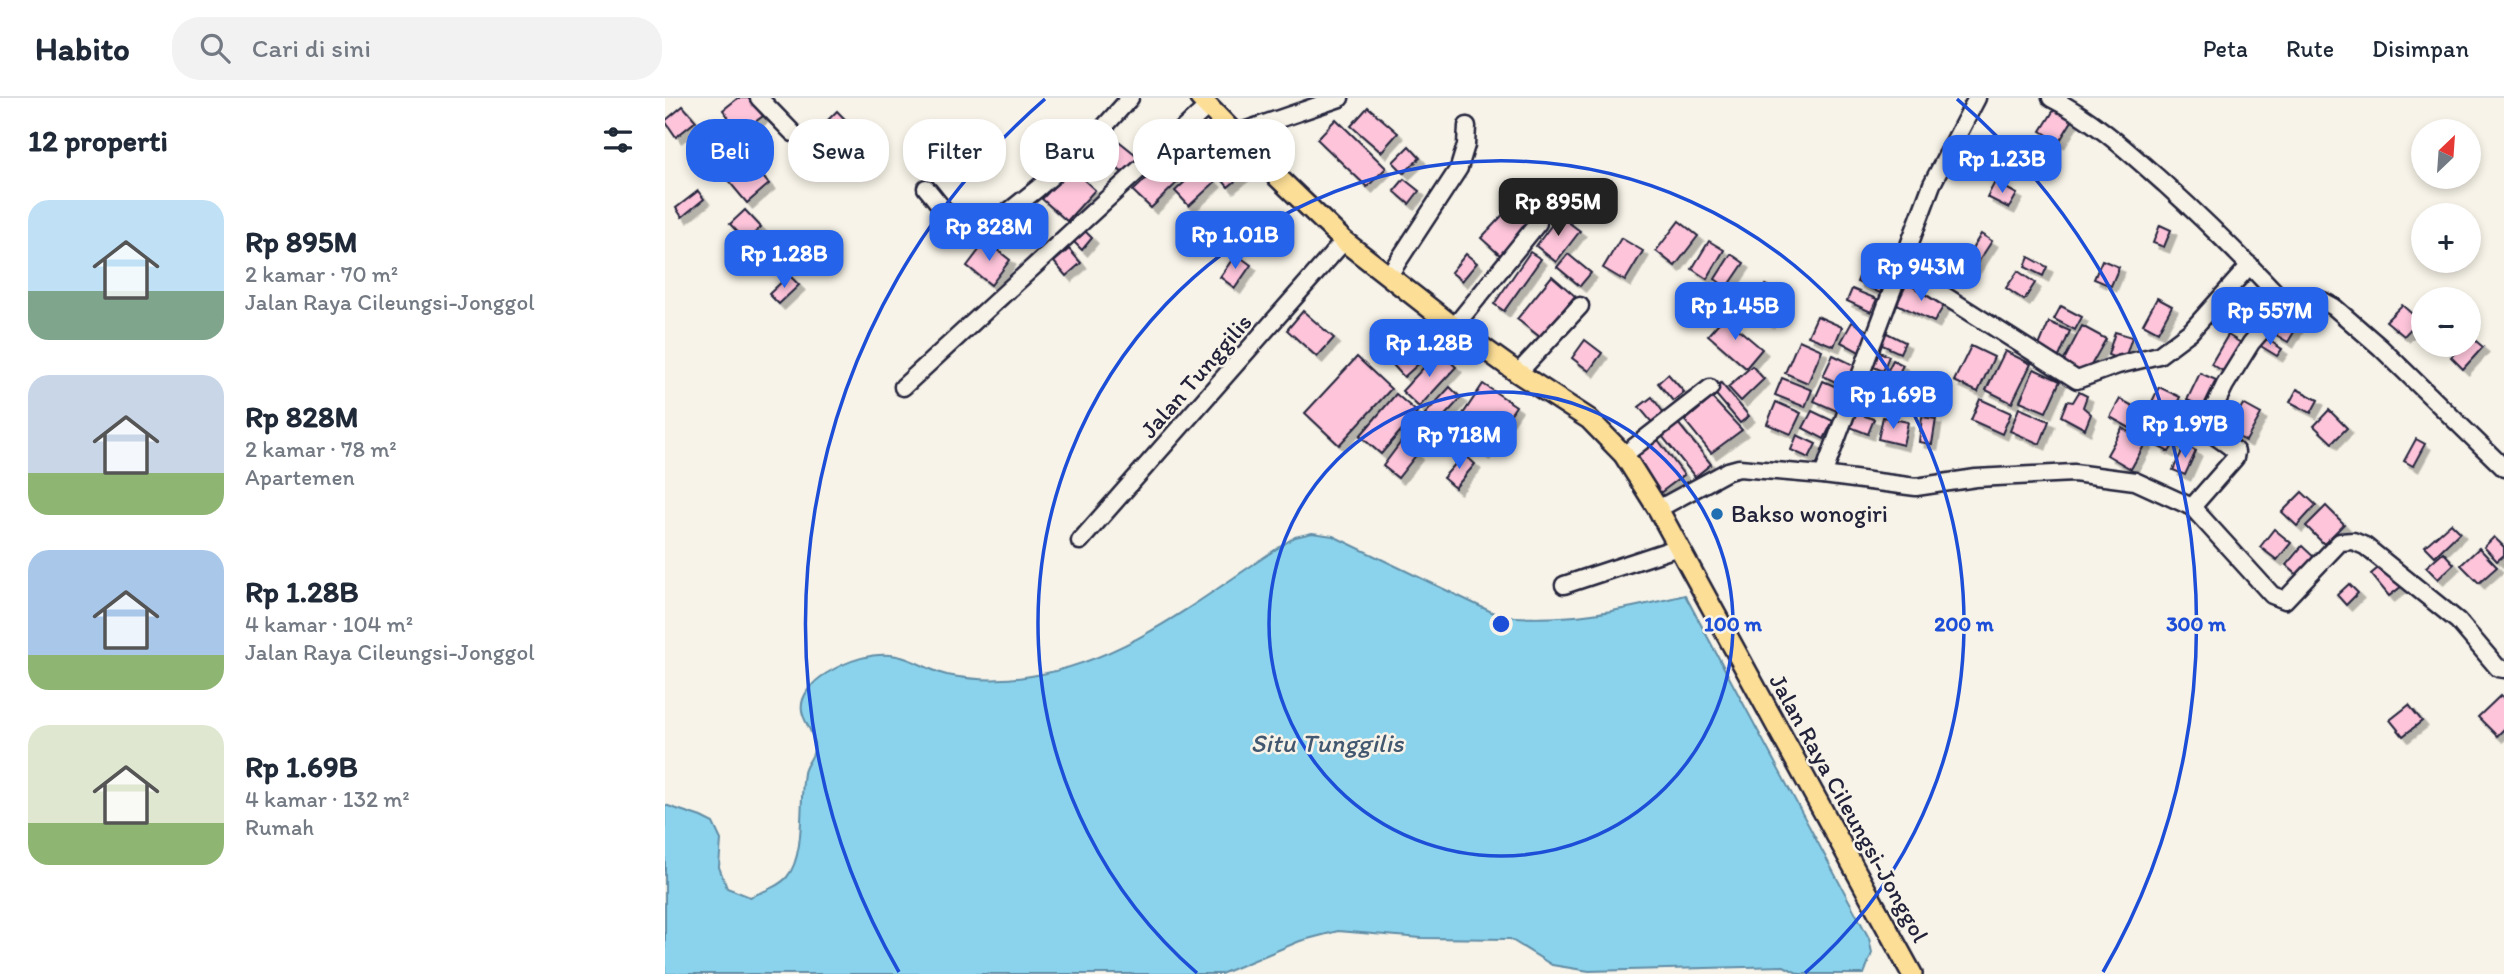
<!DOCTYPE html>
<html lang="id">
<head>
<meta charset="utf-8">
<style>
	:root { --surface:#fff; --page:#f2f2f3; --text:#1f2937; --muted:#747a83; --line:#e0e1e3; --accent:#2563eb }
	body { margin:0; font-family:Itim,sans-serif; background:var(--page); color:var(--text); height:100vh; display:flex; flex-direction:column; font-size:26px; white-space:nowrap }
	* { box-sizing:border-box; margin:0 }
	p { font-size:23px; color:var(--muted) }
	.icon { flex:none; width:38px; height:38px; fill:none; stroke:currentColor; stroke-width:2; stroke-linecap:round; stroke-linejoin:round }
	.map { position:relative; flex:1; overflow:hidden }
	.drawer { display:flex; flex-direction:column; background:var(--surface); width:665px }
	.drawer>* { flex:none }
	.banner { position:absolute; left:21px; top:21px; width:665px; height:63px; display:flex; gap:14px }
	.needle { width:46px; rotate:25deg }
	.controls { position:absolute; left:1746px; top:21px; display:grid; gap:14px }
	.controls a { display:grid; place-items:center; width:70px; height:70px; border-radius:50%; background:var(--surface); box-shadow:0 4px 10px #0003; font-size:35px }
	.price { position:absolute; translate:-50% -60px; padding:0 16px; border-radius:14px; background:var(--accent); color:#fff; font-size:23px; line-height:46px; filter:drop-shadow(0 2px 4px #0008) }
	.price::after { content:''; position:absolute; left:50%; top:42px; width:21px; height:16px; margin-left:-10px; background:inherit; clip-path:polygon(0 0,100% 0,50% 100%) }
	.price.selected { background:#222; color:#fff }
	ul { padding:0; list-style:none }
	li { display:flex; align-items:center; gap:21px; height:175px; padding:0 28px }
	li span { display:grid; place-items:center; flex:none; width:196px; height:140px; border-radius:21px; color:#555 }
	li>.icon { margin-inline-start:auto }
	span .icon { width:84px; height:84px; fill:#fffc; stroke-width:1 }
	li b { font-size:30px }
	h2 { display:flex; justify-content:space-between; align-items:center; height:84px; padding:0 28px; font-size:30px }
	.chip { padding:0 24px; border-radius:28px; background:var(--surface); box-shadow:0 4px 10px #0003; font-size:24px; line-height:63px }
	.chip.selected { background:var(--accent); color:#fff }
	header { display:flex; align-items:center; gap:42px; box-sizing:border-box; height:98px; padding:0 35px; background:var(--surface); border-bottom:2px solid var(--line) }
	header strong { font-size:33px }
	nav { display:flex; gap:38px; margin-inline-start:auto; font-size:24px }
	.search { width:490px; height:63px; background:var(--page); display:flex; align-items:center; gap:18px; box-sizing:border-box; padding:0 24px; border-radius:28px; color:var(--muted); font-size:26px }
	main { display:flex; flex:1; min-height:0 }
	.map>svg:first-child { display:block }
</style>
</head>
<body>
<header>
<strong>Habito</strong>
<div class="search"><svg class="icon" aria-label="search" viewBox="0 0 24 24"><circle cx="10" cy="10" r="6"/><path d="M15 15l6 6"/></svg>Cari di sini</div>
<nav><a>Peta</a><a>Rute</a><a>Disimpan</a></nav>
</header>
<main>
<section class="drawer">
<h2>12 properti<svg class="icon" aria-label="filters" viewBox="0 0 24 24"><path d="M4 7h16M4 17h16"/><circle cx="9" cy="7" r="2"/><circle cx="15" cy="17" r="2"/></svg></h2>
<ul>
<li><span style="background:linear-gradient(#bfe0f5 65%,#7fa58c 0)"><svg class="icon" aria-label="home" viewBox="0 0 24 24"><path d="M3 11l9-7 9 7M6 9v11h12V9"/></svg></span><div><b>Rp 895M</b><p>2 kamar · 70 m²</p><p>Jalan Raya Cileungsi-Jonggol</p></div></li>
<li><span style="background:linear-gradient(#c9d6e8 70%,#8fb573 0)"><svg class="icon" aria-label="home" viewBox="0 0 24 24"><path d="M3 11l9-7 9 7M6 9v11h12V9"/></svg></span><div><b>Rp 828M</b><p>2 kamar · 78 m²</p><p>Apartemen</p></div></li>
<li><span style="background:linear-gradient(#a9c7e8 75%,#8fb573 0)"><svg class="icon" aria-label="home" viewBox="0 0 24 24"><path d="M3 11l9-7 9 7M6 9v11h12V9"/></svg></span><div><b>Rp 1.28B</b><p>4 kamar · 104 m²</p><p>Jalan Raya Cileungsi-Jonggol</p></div></li>
<li><span style="background:linear-gradient(#dfe7d0 70%,#8fb573 0)"><svg class="icon" aria-label="home" viewBox="0 0 24 24"><path d="M3 11l9-7 9 7M6 9v11h12V9"/></svg></span><div><b>Rp 1.69B</b><p>4 kamar · 132 m²</p><p>Rumah</p></div></li>
</ul>
</section>
<div class="map">
<svg width="1839" height="876" viewBox="0 0 1839 876">
	<defs>
		<filter id="shadow"><feDropShadow dx="5.5" dy="5.5" stdDeviation="0" flood-color="#0004"/></filter>
	</defs>
	<rect width="100%" height="100%" fill="#f7f3e8"/>
	<filter id="ink" filterUnits="userSpaceOnUse"><feTurbulence type="fractalNoise" baseFrequency=".0143" numOctaves="2"/><feDisplacementMap in="SourceGraphic" scale="14" xChannelSelector="R" yChannelSelector="G"/><feConvolveMatrix kernelMatrix="1 2 1 2 8 2 1 2 1" color-interpolation-filters="sRGB"/></filter>
	<g filter="url(#ink)">
		<!-- water -->
		<path fill="#8bd3ec" stroke="#618ca5" stroke-width="2" d="M647,435l21,3 165,79c62,9 127,-5 187,-20l184,343 3,15 -8,21h-65l-15,-8 -195,5 -37,-6 -42,-26 -89,-1 -83,-7 -38,10 -79,33h-556v-169l36,12 12,6 8,17 -2,27 8,21 23,9c12,-5 28,-10 37,-20 19,-23 12,-75 17,-104 1,-8 9,-15 10,-23 2,-14 -7,-23 -11,-35 -6,-17 10,-34 24,-42 20,-12 47,-22 70,-17 17,3 33,15 50,19 26,5 57,6 84,1 101,-16 179,-86 264,-139z"/>
		<!-- building -->
		<g fill="#fdc4da" stroke="#22223b" stroke-width="2" filter="url(#shadow)">
			<path d="M73,0h11l14,18 -23,17 -17,-23z"/>
			<path d="M1392,7l18,11 -16,26 -18,-11z"/>
			<path d="M18,8l13,15 -20,16 -11,-16z"/>
			<path d="M703,9l30,26 -17,19 -30,-26z"/>
			<path d="M172,13l22,23 -21,20 -22,-22z"/>
			<path d="M671,21l50,49 -19,19 -50,-48z"/>
			<path d="M445,36l31,25 -14,17 -31,-24z"/>
			<path d="M567,43l21,26 -25,20 -21,-26z"/>
			<path d="M744,48l11,12 -16,15 -11,-11z"/>
			<path d="M73,50l31,36 -22,19 -31,-37z"/>
			<path d="M503,60l17,17 -34,33 -18,-17z"/>
			<path d="M536,69l14,15 -26,24 -14,-15z"/>
			<path d="M406,70l24,22 -28,31 -25,-22z"/>
			<path d="M739,81l15,12 -10,13 -15,-13z"/>
			<path d="M1330,84l22,12 -8,14 -22,-11z"/>
			<path d="M33,93l6,8 -22,18 -6,-9z"/>
			<path d="M846,108l19,18 -29,32 -20,-18z"/>
			<path d="M80,112l16,17 -15,14 -16,-17z"/>
			<path d="M894,117l21,16 -24,31 -20,-16z"/>
			<path d="M1014,123l19,15 -23,30 -19,-15z"/>
			<path d="M1495,127l11,5 -7,17 -11,-4z"/>
			<path d="M419,132l8,8 -10,12 -9,-9z"/>
			<path d="M1316,136l11,7 -19,29 -10,-6z"/>
			<path d="M956,140l22,13 -18,30 -22,-13z"/>
			<path d="M321,143l24,19 -19,25 -24,-19z"/>
			<path d="M1044,143l15,9 -17,29 -15,-10z"/>
			<path d="M404,151l12,14 -15,13 -12,-14z"/>
			<path d="M865,154l11,7 -37,52 -10,-7z"/>
			<path d="M571,156l15,11 -16,23 -15,-11z"/>
			<path d="M801,156l11,9 -15,18 -11,-9z"/>
			<path d="M903,156l23,19 -11,13 -23,-19z"/>
			<path d="M1066,156l13,9 -17,25 -12,-9z"/>
			<path d="M1364,159l18,10 -4,9 -18,-9z"/>
			<path d="M1437,162l17,7 -8,19 -17,-7z"/>
			<path d="M1198,169l24,11 -7,15 -23,-11z"/>
			<path d="M1353,173l17,12 -11,17 -18,-12z"/>
			<path d="M124,177l10,10 -20,19 -10,-10z"/>
			<path d="M887,178l23,20 -35,41 -23,-18z"/>
			<path d="M1242,185l39,19 -12,20 -37,-18z"/>
			<path d="M1100,187l18,9 -15,28 -18,-9z"/>
			<path d="M1187,191l25,10 -6,13 -24,-11z"/>
			<path d="M1492,200l15,8 -14,26 -15,-8z"/>
			<path d="M1737,207l17,15 -15,16 -18,-15z"/>
			<path d="M1396,208l21,11 -7,13 -21,-11z"/>
			<path d="M638,213l31,27 -17,19 -30,-27z"/>
			<path d="M1152,218l25,11 -8,19 -26,-10z"/>
			<path d="M1059,219l38,32 -16,19 -38,-33z"/>
			<path d="M1620,222l12,7 -9,15 -12,-7z"/>
			<path d="M1187,224l21,12 -10,20 -22,-12z"/>
			<path d="M1384,224l21,9 -11,26 -21,-9z"/>
			<path d="M1417,228l24,13 -20,35 -23,-12z"/>
			<path d="M751,229l20,21 -32,29 -19,-21z"/>
			<path d="M1220,234l20,10 -5,11 -20,-9z"/>
			<path d="M1450,234l17,5 -8,24 -16,-6z"/>
			<path d="M1563,237l13,8 -16,29 -14,-8z"/>
			<path d="M1805,238l13,11 -20,22 -12,-12 11,-12h7z"/>
			<path d="M1599,239l18,12 -5,7 -18,-11z"/>
			<path d="M920,242l17,13 -13,18 -17,-13z"/>
			<path d="M1134,242l23,10 -14,33 -23,-10z"/>
			<path d="M1306,248l23,11 -16,35 -24,-11z"/>
			<path d="M774,253l17,16 -37,40 -17,-16z"/>
			<path d="M1212,253l12,5 -6,15 -12,-5z"/>
			<path d="M1340,253l26,13 -19,39 -26,-13z"/>
			<path d="M1168,257l25,12 -10,21 -25,-12z"/>
			<path d="M692,259l34,32 -52,56 -34,-32z"/>
			<path d="M1228,262l10,5 -6,12 -10,-5z"/>
			<path d="M1087,268l12,13 -23,22 -13,-14z"/>
			<path d="M1369,271l26,12 -14,31 -26,-11z"/>
			<path d="M1535,275l16,7 -13,27 -16,-7z"/>
			<path d="M1003,276l16,18 -11,9 -15,-18z"/>
			<path d="M1117,280l30,12 -7,17 -30,-12z"/>
			<path d="M1158,283l25,11 -9,20 -25,-11z"/>
			<path d="M1056,285l28,33 -9,7 -28,-33z"/>
			<path d="M818,286l33,22 -32,48 -33,-22z"/>
			<path d="M785,289l11,11 -37,40 -11,-11z"/>
			<path d="M1494,289l21,10 -11,23 -21,-10z"/>
			<path d="M1632,291l21,11 -7,13 -21,-11z"/>
			<path d="M1414,294l8,4 -4,11 8,7 -6,15 -24,-13 6,-15 6,1z"/>
			<path d="M731,296l21,18 -36,42 -21,-18z"/>
			<path d="M987,299l14,19 -12,9 -15,-18z"/>
			<path d="M1047,300l30,32 -31,23 -26,-32z"/>
			<path d="M1315,301l31,14 -9,21 -31,-14z"/>
			<path d="M1455,301l46,25 -9,19 -47,-26z"/>
			<path d="M1111,304l25,11 -10,21 -24,-10z"/>
			<path d="M1578,306l18,10 -15,27 -18,-10z"/>
			<path d="M1354,310l30,13 -9,23 -30,-13z"/>
			<path d="M1664,312l18,18 -15,15 -18,-17z"/>
			<path d="M1147,313l21,10 -9,18 -21,-11z"/>
			<path d="M1191,315l18,6 -6,15 -18,-7z"/>
			<path d="M1218,319l25,5 -5,23 -25,-6z"/>
			<path d="M1257,319l14,2 -4,25 -13,-2z"/>
			<path d="M1013,325l33,41 -16,13 -33,-41z"/>
			<path d="M1507,326l10,6 -13,22 -10,-5z"/>
			<path d="M1457,330l24,14 -15,27 -24,-14z"/>
			<path d="M1132,337l19,9 -7,14 -18,-8z"/>
			<path d="M991,339l28,38 -24,18 -27,-39z"/>
			<path d="M1751,341l9,5 -12,22 -9,-5z"/>
			<path d="M736,344l16,12 -19,24 -15,-12z"/>
			<path d="M1520,347l11,6 -11,24 -12,-5z"/>
			<path d="M799,356l11,10 -20,24 -12,-10z"/>
			<path d="M1637,394l14,13 -19,21 -15,-14z"/>
			<path d="M1661,408l18,18 -20,20 -18,-18z"/>
			<path d="M1786,425l9,9 -25,24 -10,-10z"/>
			<path d="M1609,431l17,14 -14,17 -17,-13z"/>
			<path d="M1829,439l10,10v8l-7,6 -13,-14z"/>
			<path d="M1637,448l15,14 -16,18 -15,-13z"/>
			<path d="M1814,450l18,19 -18,16 -18,-18z"/>
			<path d="M1778,454l11,12 -16,15 -12,-12z"/>
			<path d="M1718,466l19,22 -13,10 -18,-22z"/>
			<path d="M1684,486l9,9 -12,12 -9,-10z"/>
			<path d="M1836,597l3,3v31l-7,7 -19,-19z"/>
			<path d="M1744,607l13,16 -19,15 -13,-16z"/>
		</g>
		<g fill="none" stroke-linecap="round" stroke-linejoin="round">
			<!-- minor casing -->
			<g stroke="#22223b" stroke-width="21">
				<g id="minor">
					<path d="M94,0l34,35"/>
					<path d="M1386,0c44,22 79,55 115,87 44,40 85,81 125,124"/>
					<path d="M570,36l105,-36"/>
					<path d="M261,90c16,18 32,46 56,45l55,-44 50,-43 43,-48"/>
					<path d="M1236,170l176,112 41,-15 41,-10 32,-24 59,-66"/>
					<path d="M724,177l70,-107 7,-23 1,-19"/>
					<path d="M789,229l84,-104"/>
					<path d="M853,275l62,-67"/>
					<path d="M238,289l305,-281"/>
					<path d="M959,357l86,-67"/>
					<path d="M1158,377l109,-291 45,-86"/>
					<path d="M1527,409l43,-49 1,-6c-9,-10 -25,-16 -31,-26l20,-41 26,-42 19,-22 39,-19 14,-1 11,6 46,40 124,121"/>
					<path d="M993,411l70,-38 11,-3 84,7 93,12 60,-9 98,-5 61,8 57,26 80,88 13,5 55,-58 13,-1 12,5 93,75 40,47 6,1"/>
					<path d="M415,443l264,-300"/>
					<path d="M899,487l115,-38"/>
				</g>
			</g>
			<!-- major casing -->
			<g stroke="#22223b" stroke-width="24">
				<path id="major" d="M535,0l65,67 79,76 110,86 64,46 71,46 35,36 34,54 254,465"/>
			</g>
			<!-- minor -->
			<use href="#minor" stroke="#f7f3e8" stroke-width="16"/>
			<!-- major -->
			<use href="#major" stroke="#fcde96" stroke-width="19"/>
		</g>
	</g>
	<!-- distance rings -->
	<g fill="none" stroke="#1d4ed8" stroke-width="3.5">
		<circle cx="836" cy="526" r="232"/>
		<path d="M532 875A463 463 0 1 1 1140 875"/>
		<path d="M234 874A695 695 0 0 1 380 1M1292 1A695 695 0 0 1 1438 874"/>
	</g>
	<!-- markers -->
	<circle fill="#1f6fb2" stroke="#f7f3e8" stroke-width="2.5" cx="1052" cy="416" r="7"/>
	<g text-anchor="middle" stroke-width="5" stroke-linejoin="round" paint-order="stroke">
		<!-- street labels -->
		<g font-size="24" fill="#22223b" stroke="#f7f3e8">
			<text transform="translate(531 278) rotate(-49)" y="8">Jalan Tunggilis</text>
			<text transform="translate(1184 710) rotate(61)" y="8">Jalan Raya Cileungsi-Jonggol</text>
		</g>
		<!-- poi labels -->
		<g font-size="24" fill="#22223b" stroke="#f7f3e8" text-anchor="start">
			<text x="1066" y="424">Bakso wonogiri</text>
		</g>
		<!-- water labels -->
		<g font-size="26" font-style="italic" fill="#425770" stroke="#f7f3e8">
			<text x="662" y="654">Situ Tunggilis</text>
		</g>
	</g>
	<circle cx="836" cy="526" r="10" fill="#1d4ed8" stroke="#f7f3e8" stroke-width="3.5"/>
	<g font-size="21" text-anchor="middle" font-weight="bold" fill="#1d4ed8" stroke="#f7f3e8" stroke-width="5" stroke-linejoin="round" paint-order="stroke">
		<text x="1068" y="533">100 m</text>
		<text x="1299" y="533">200 m</text>
		<text x="1531" y="533">300 m</text>
	</g>
</svg>
<div class="controls">
<a><svg class="needle" viewBox="-14 -14 28 28"><path d="M0-13l5 13h-10z" fill="#e53935"/><path d="M0 13l5-13h-10z" fill="#747a83"/></svg></a>
<a>+</a>
<a>−</a>
</div>
<b class="price" style="left:1337px;top:97px">Rp 1.23B</b>
<b class="price selected" style="left:893px;top:140px">Rp 895M</b>
<b class="price" style="left:324px;top:165px">Rp 828M</b>
<b class="price" style="left:570px;top:173px">Rp 1.01B</b>
<b class="price" style="left:119px;top:192px">Rp 1.28B</b>
<b class="price" style="left:1256px;top:205px">Rp 943M</b>
<b class="price" style="left:1070px;top:244px">Rp 1.45B</b>
<b class="price" style="left:1605px;top:249px">Rp 557M</b>
<b class="price" style="left:764px;top:281px">Rp 1.28B</b>
<b class="price" style="left:1228px;top:333px">Rp 1.69B</b>
<b class="price" style="left:1520px;top:362px">Rp 1.97B</b>
<b class="price" style="left:794px;top:373px">Rp 718M</b>
<div class="banner">
<a class="chip selected">Beli</a>
<a class="chip">Sewa</a>
<a class="chip">Filter</a>
<a class="chip">Baru</a>
<a class="chip">Apartemen</a>
</div>
</div>
</main>
</body>
</html>
